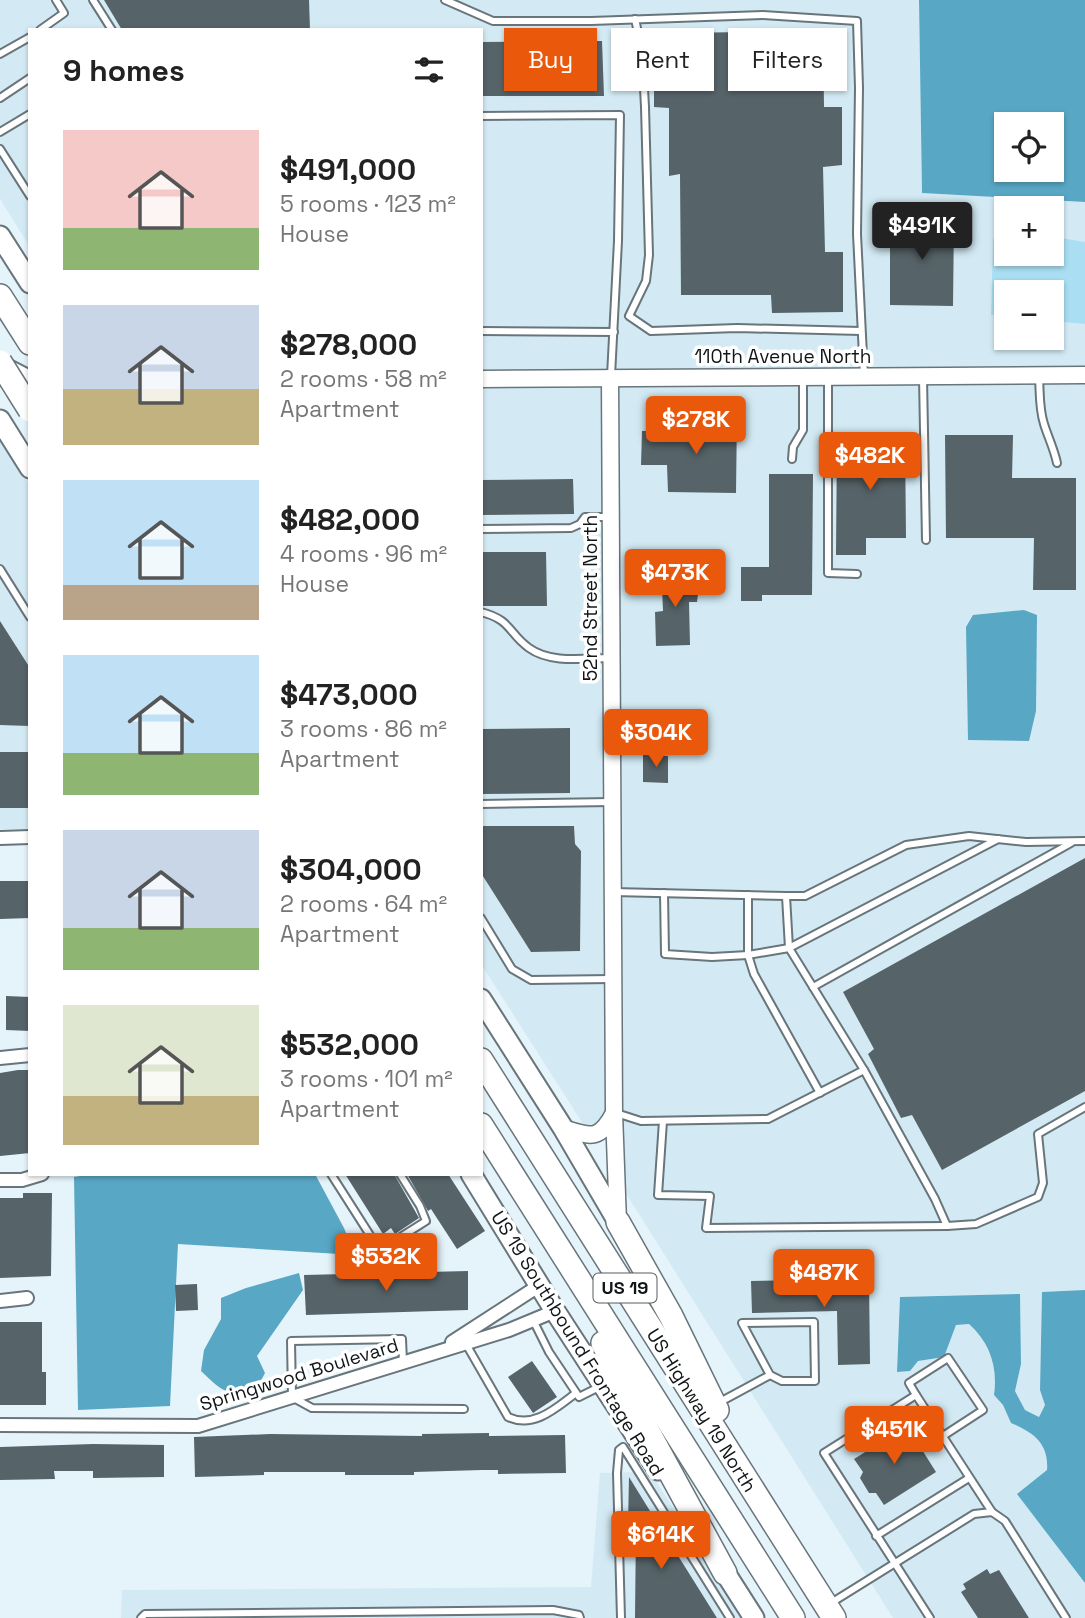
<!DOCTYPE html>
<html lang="en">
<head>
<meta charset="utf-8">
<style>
	:root { --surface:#fff; --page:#f2f2f2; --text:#222; --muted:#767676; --accent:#ea580c }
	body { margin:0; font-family:"Space Grotesk",sans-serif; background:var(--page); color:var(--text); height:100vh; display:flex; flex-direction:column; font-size:26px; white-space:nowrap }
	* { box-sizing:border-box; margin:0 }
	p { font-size:23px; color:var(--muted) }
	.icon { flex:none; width:38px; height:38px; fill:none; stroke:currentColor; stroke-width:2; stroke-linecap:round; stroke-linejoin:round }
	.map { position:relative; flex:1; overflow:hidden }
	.panel { position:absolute; left:28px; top:28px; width:455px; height:1148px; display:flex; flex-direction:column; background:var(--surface); border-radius:0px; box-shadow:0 2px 5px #0004 }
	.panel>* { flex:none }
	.guide { position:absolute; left:504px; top:28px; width:476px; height:63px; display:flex; gap:14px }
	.buttons { position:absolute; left:994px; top:112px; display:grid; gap:14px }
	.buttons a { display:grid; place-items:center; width:70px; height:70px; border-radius:0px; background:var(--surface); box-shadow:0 2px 5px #0004; font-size:35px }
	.price { position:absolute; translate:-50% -60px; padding:0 16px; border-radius:7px; background:var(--accent); color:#fff; font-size:23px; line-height:46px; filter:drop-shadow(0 2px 4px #0008) }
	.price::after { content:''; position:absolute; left:50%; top:42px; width:21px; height:16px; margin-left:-10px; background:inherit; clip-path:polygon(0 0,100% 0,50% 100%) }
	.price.current { background:#222; color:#fff }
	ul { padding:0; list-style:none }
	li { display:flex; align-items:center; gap:21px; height:175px; padding:0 35px }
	li span { display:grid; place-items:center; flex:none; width:196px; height:140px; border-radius:0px; color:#555 }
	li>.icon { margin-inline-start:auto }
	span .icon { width:84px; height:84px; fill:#fffc; stroke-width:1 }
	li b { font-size:30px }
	h2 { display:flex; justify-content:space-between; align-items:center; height:84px; padding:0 35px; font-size:30px }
	.tag { padding:0 24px; border-radius:0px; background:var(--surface); box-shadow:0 2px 5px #0004; font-size:24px; line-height:63px }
	.tag.current { background:var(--accent); color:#fff }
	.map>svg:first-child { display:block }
</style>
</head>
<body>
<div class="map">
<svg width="1085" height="1618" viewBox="0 0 1085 1618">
	<rect width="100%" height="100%" fill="#e5f4fb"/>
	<!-- built -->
	<g fill="#d3eaf4" fill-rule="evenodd">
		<path d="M0,0h919l3,193 163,9v40l-33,-3v-31h-46v31l-13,1 -2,75 15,1v22h46v-17l33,3v42l-604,5v-341h-451v217l-30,-48z"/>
		<path d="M1085,383v907l-43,2 -2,98 5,15 -6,12 -14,-7 -10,-19 6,-27 -1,-70 -120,3 -3,75 13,-1 8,-10 26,-4 12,-32 13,-1 10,9 15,28 2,18 -2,16 9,10 8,17 16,8 14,10 7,18 -1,12 -29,24 67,89v35h-192l-268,-426 -4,-77 3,-5 -3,-2 -3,-721zM1024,610l13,5 -69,125z"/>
		<path d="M603,387l3,723 -6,13 -15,4 -104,-163v-576z"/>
		<path d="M0,436l30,50v343h-30z"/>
		<path d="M650,1472l94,146h-623l1,-28 469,-3 9,-114z"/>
	</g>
	<!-- green -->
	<path fill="#aadef3" d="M1061,238l24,4v82l-33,-3v-29h-46v24l-15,-1 2,-76h13v15h46v-15z"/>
	<!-- water -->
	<g fill="#58a7c4" fill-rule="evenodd">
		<path d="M919,0h166v202l-163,-9zM1052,124v46h-46v-46z"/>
		<path d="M1024,610l13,5 -1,96 -7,30 -61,-1 -2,-113 7,-12z"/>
		<path d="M93,1174h222l29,54 11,27 -177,-11 -8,162 -92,4 -4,-233z"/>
		<path d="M299,1273l4,17 -46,66 8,17 -11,21c-30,0 -32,-3 -53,-23l3,-21 17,-31v-21l25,-10z"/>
		<path d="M1085,1290v293l-68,-89 30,-24c2,-27 -14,-38 -36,-47l-8,-18 -9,-10c4,-28 -4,-52 -25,-71l-13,1 -12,32 -26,4 -8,10 -13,1 3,-75 120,-3 1,70 -6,27 10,19 14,7 6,-12 -5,-15 2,-98z"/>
	</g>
	<!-- building -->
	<g fill="#566368">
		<path d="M104,0h205l1,30h-188z"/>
		<path d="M823,31l1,76h18v58l-19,2 2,85h18v60l-71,1 -1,-18h-90l-1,-121 -11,2v-68l-15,-1v-24l23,-1v-49z"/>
		<path d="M602,41l2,55h-123v-54z"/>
		<path d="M890,218h64l-1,88 -63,-1z"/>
		<path d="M717,413h20l-1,80 -68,-1 -1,-27h-26l1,-34 66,-2v-4h9z"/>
		<path d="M945,435h68l-1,43h64v112h-43l1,-52h-88z"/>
		<path d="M837,437h68l1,101h-40v17h-30z"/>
		<path d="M769,474h44l-1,121h-50v6h-21v-34h28z"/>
		<path d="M573,479l1,35 -93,1v-35z"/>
		<path d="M481,552h65l1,54h-66z"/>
		<path d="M663,572h21v6h9l1,8h5l-2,16h-8l1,43 -34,1 -1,-34 8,-1 -1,-25 -15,1z"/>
		<path d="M0,621l30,47v58l-30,-1z"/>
		<path d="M570,728v65l-89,1v-65z"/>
		<rect x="0" y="752" width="30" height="56"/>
		<path d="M643,755l25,1v27l-25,-1z"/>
		<path d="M481,826h93l1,18 6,7 -1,100 -49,1 -50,-79z"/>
		<path d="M1085,858v233l-143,79 -30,-55 -11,3 -33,-64 6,-5 -31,-57z"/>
		<path d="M0,881h30v37l-30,1z"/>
		<path d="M6,996l24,1v34l-24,-1z"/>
		<path d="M18,1070h12v83l-30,3v-83z"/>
		<path d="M345,1174h49l25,44 -24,16 -4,-6 -8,6z"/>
		<path d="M407,1174h41l37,57 -28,18 -26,-40 -3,2z"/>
		<path d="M23,1193h29l-1,83 -51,2v-80h23z"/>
		<path d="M468,1271v39l-162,5 -2,-40z"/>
		<path d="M869,1279l1,85 -32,1 -1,-54 -85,2 -1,-32z"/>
		<path d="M197,1284l1,26 -22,1 -1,-26z"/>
		<path d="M0,1322h42v50h4v33h-46z"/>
		<path d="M532,1361l25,36 -24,16 -25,-36z"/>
		<path d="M907,1426l29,46 -52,33 -8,-12h-7l-9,-15 3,-6 -9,-13z"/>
		<path d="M489,1433v3l76,-1 1,38 -68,1v-4h-16l-68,2v3h-69v-3h-81v3l-69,2 -1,-40 76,-3 152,2v-2z"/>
		<path d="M93,1444l71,1v32l-71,1v-7h-39l1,8 -55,1v-33z"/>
		<path d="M629,1477l21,34 67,107h-82l1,-94 -8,-1z"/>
		<path d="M987,1569l3,5 9,-4 30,48h-51l-17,-26 5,-3 -3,-5z"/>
	</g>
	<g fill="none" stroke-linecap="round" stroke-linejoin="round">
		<!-- service casing -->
		<g stroke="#68757b" stroke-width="10">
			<g id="service">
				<path d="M93,0l19,30"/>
				<path d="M445,0l48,21h98l172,-6 94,6 2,67 -2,146 7,142"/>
				<path d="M635,19l7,32 3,56 4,148 -3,26 -17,35 22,15 86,-3 124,3"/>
				<path d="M40,30l24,-17 -8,-13"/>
				<path d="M0,54l30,-17"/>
				<path d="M0,98l30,-20"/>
				<path d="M481,116l139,-1 -2,126 -7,135"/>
				<path d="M0,132l30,-18"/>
				<path d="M0,149l30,47"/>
				<path d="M481,331l133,1"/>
				<path d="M923,377l3,163"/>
				<path d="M1039,377c1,16 0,32 5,47 4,13 10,25 13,39"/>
				<path d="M828,379v194l29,1"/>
				<path d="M792,459l1,-12 10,-17v-51"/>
				<path d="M481,529l90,-1 9,-4 5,-7h24"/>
				<path d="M0,569l30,48"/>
				<path d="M481,612c31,8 27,21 48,36 22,16 56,10 81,10"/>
				<path d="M481,804l131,-2"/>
				<path d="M613,892l173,4 3,52 75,122 -96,49 -127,2 -25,-8"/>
				<path d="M664,893l1,61 47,3 36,-2 41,-7 209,-109"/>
				<path d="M748,895v60l6,19 66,119"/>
				<path d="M786,896h19l101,-51 63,-9 57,6 59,-1"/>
				<path d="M481,918l31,51 19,11 81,-1"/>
				<path d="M813,987l258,-144"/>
				<path d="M864,1070l71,129 12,27 29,-2 62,-27 5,-14 -5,-49 47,-27"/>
				<path d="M663,1121l-5,74 52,1 -4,32 241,-2"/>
				<path d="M331,1174l44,69h16l35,-22 -6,-15 -20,-32"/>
				<path d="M533,1320l16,32 30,45 22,-11"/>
				<path d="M466,1344l42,73c26,12 48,-9 68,-24"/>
				<path d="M403,1362l-1,-23 -111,2 1,56 20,11 152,1"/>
				<path d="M916,1395l-7,-12 39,-25 35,52 -40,26"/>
				<path d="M720,1402l50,-27 12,6h33l-1,-59 -72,1 28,52"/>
				<path d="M876,1536l93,-58"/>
				<path d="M831,1603l143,-89 18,-2 13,9 61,97"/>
				<path d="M141,1618l4,-4 408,-4 26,5 1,3"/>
				<path d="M621,1618l-4,-145 2,-23 4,-3 107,171"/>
				<path d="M930,1618l-106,-165 92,-58 76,117"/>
			</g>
		</g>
		<!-- minor casing -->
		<g stroke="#68757b" stroke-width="16">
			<g id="minor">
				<path d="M0,838l30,-1"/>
				<path d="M0,1058l30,-3"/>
				<path d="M0,1180h22l20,-6"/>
				<path d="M0,1301l27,-3"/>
				<path d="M452,1342l88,-57"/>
				<path d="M0,1425l198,1 311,-96 46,-19"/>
			</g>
		</g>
		<!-- tertiary casing -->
		<g stroke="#68757b" stroke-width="19">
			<g id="tertiary">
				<path d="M610,378l4,735 4,109"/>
				<path d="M481,379l604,-4"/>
				<path d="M563,1128c28,9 36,13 51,-15"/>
			</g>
		</g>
		<!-- primary casing -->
		<g stroke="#68757b" stroke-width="23">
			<g id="primary">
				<path d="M0,236l30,47"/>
				<path d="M1,366l29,15"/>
				<path d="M0,420l30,48"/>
				<path d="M481,999l82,129 55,94"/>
				<path d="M471,1174l84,137 103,159"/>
				<path d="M717,1560l37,58"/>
			</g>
		</g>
		<!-- motorway casing -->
		<g stroke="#68757b" stroke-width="26">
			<g id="motorway">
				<path d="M0,296l30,47"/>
				<path d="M481,1060l353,558"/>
				<path d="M481,1125l312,493"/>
				<path d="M618,1222l53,94 46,94"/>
				<path d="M603,1343l42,83 80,147"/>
			</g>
		</g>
		<!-- service -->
		<use href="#service" stroke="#fff" stroke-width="6"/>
		<!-- minor -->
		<use href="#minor" stroke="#fff" stroke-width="12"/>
		<!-- tertiary -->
		<use href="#tertiary" stroke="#fff" stroke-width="16"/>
		<!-- primary -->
		<use href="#primary" stroke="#fff" stroke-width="19"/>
		<!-- motorway -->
		<use href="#motorway" stroke="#fff" stroke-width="23"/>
		<!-- motorway-bridge casing -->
		<g stroke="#68757b" stroke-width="26" stroke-linecap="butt">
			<path id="motorway-bridge" d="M0,362l30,48"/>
		</g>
		<!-- motorway-bridge -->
		<use href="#motorway-bridge" stroke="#fff" stroke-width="23"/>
	</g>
	<g text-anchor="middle" stroke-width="7" stroke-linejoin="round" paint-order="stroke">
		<!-- shield labels -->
		<rect fill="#fff" stroke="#585b5d" stroke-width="2" x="593.5" y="1273.5" width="63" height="29" rx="5"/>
		<g font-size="18" font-weight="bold" fill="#101517">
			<text x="625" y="1294">US 19</text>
		</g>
		<!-- street labels -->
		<g font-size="19" fill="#101517" stroke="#fff">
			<text x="783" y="363">110th Avenue North</text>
			<text transform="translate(590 598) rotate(-90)" y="7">52nd Street North</text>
			<text transform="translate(578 1343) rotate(58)" y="7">US 19 Southbound Frontage Road</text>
			<text transform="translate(299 1374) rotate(-17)" y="7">Springwood Boulevard</text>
			<text transform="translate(702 1410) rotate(58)" y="7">US Highway 19 North</text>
		</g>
	</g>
</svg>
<div class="buttons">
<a><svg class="icon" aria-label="locate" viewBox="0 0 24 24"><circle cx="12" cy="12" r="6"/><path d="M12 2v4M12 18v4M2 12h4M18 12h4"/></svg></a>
<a>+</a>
<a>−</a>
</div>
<b class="price current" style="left:922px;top:262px">$491K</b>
<b class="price" style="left:696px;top:456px">$278K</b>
<b class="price" style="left:870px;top:492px">$482K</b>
<b class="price" style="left:675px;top:609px">$473K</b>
<b class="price" style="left:656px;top:769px">$304K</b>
<b class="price" style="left:386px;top:1293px">$532K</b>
<b class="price" style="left:824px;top:1309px">$487K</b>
<b class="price" style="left:894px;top:1466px">$451K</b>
<b class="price" style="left:661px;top:1571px">$614K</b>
<div class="guide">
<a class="tag current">Buy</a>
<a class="tag">Rent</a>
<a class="tag">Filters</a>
</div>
<section class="panel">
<h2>9 homes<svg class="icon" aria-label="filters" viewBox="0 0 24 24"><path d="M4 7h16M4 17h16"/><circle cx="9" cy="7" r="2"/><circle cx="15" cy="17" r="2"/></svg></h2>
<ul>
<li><span style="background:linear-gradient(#f6c9c9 70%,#8fb573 0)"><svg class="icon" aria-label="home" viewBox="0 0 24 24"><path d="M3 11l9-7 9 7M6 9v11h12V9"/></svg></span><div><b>$491,000</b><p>5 rooms · 123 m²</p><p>House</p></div></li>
<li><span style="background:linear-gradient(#c9d6e8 60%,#c2b280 0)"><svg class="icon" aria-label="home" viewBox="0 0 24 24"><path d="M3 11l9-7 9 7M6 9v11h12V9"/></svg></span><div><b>$278,000</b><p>2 rooms · 58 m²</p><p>Apartment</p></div></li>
<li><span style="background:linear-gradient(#bfe0f5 75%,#b9a48a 0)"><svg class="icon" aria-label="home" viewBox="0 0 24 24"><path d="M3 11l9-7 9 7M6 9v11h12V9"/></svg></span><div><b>$482,000</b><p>4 rooms · 96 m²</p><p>House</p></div></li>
<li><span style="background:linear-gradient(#bfe0f5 70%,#8fb573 0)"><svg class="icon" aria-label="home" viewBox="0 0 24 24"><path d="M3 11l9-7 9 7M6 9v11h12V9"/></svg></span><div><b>$473,000</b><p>3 rooms · 86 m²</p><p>Apartment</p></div></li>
<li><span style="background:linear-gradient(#c9d6e8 70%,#8fb573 0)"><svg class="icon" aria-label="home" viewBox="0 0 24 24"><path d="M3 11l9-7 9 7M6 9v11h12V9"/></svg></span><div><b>$304,000</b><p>2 rooms · 64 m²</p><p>Apartment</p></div></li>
<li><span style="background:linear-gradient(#dfe7d0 65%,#c2b280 0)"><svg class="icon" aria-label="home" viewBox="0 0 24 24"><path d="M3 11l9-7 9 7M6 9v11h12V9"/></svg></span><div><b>$532,000</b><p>3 rooms · 101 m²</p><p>Apartment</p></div></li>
</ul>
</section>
</div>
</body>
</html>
